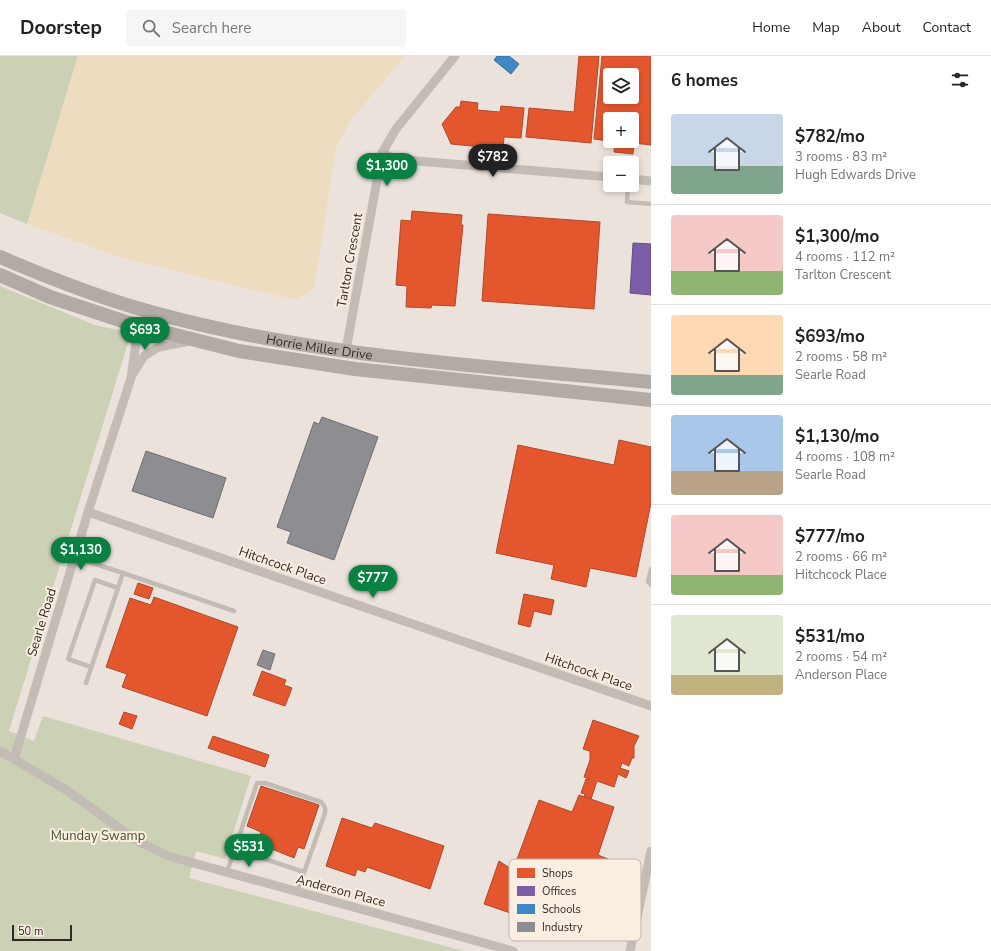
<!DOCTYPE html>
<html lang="en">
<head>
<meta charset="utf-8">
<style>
	:root { --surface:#fff; --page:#f6f6f6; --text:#222; --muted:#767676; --line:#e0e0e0; --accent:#0b8043 }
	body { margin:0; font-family:"Nunito Sans",sans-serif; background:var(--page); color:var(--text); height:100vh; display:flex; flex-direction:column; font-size:15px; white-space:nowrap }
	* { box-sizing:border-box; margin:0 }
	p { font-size:13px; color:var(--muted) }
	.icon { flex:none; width:22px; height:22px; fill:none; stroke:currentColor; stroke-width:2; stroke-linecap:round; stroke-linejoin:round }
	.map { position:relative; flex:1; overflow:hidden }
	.panel { display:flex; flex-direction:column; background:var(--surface); width:340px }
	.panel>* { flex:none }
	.buttons { position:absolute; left:603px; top:12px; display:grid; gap:8px }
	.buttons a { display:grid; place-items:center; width:36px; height:36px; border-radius:4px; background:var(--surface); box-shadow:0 2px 6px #0003; font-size:20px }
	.scale { position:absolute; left:12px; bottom:10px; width:60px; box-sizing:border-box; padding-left:4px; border:2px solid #332924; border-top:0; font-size:11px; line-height:14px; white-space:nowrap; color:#332924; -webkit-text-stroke:3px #f9eee1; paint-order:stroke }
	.price { position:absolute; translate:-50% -34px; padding:0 9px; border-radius:14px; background:var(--accent); color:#fff; font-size:13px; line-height:26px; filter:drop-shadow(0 1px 2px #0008) }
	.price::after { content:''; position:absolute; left:50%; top:24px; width:12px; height:9px; margin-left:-6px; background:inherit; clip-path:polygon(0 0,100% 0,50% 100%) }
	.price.on { background:#222; color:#fff }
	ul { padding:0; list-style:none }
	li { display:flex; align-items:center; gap:12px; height:100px; padding:0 20px }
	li+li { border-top:1px solid var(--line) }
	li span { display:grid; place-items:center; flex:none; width:112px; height:80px; border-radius:4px; color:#555 }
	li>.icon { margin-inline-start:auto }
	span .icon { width:48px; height:48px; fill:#fffc; stroke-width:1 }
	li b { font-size:17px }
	h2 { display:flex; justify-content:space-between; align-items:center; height:48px; padding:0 20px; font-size:17px }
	header { display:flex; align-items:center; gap:24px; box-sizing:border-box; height:56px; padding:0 20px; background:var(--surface); border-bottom:1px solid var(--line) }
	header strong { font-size:19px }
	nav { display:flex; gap:22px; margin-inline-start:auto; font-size:14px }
	.search { width:280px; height:36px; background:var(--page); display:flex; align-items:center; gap:10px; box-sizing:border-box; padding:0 14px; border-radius:4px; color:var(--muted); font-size:15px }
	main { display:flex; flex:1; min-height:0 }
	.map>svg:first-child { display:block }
</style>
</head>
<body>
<header>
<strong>Doorstep</strong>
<div class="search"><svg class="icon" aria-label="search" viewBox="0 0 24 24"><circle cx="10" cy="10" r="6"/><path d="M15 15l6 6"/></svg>Search here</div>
<nav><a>Home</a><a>Map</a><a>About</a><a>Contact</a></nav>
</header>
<main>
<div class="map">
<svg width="651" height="895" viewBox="0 0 651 895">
	<rect width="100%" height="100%" fill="#ebe3db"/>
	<!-- green -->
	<g fill="#ccd0b4">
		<path d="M0,0h78l-51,168 -27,-11z"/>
		<path d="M0,230l95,39 36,8 -122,398 25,10 9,-25 208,60 -26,83 -29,-8 -7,27 275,73h-464z"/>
	</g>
	<!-- sand -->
	<path fill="#eddcc0" d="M78,0h327l-54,64 -15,28 -22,141 -17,11 -172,-41 -98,-35z"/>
	<!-- shops -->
	<g fill="#e4572e" stroke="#af492b" fill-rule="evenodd">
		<path d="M579,0h20l-8,87 -65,-6 3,-29 45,4z"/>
		<path d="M602,0h49v89l-17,-2 -1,11 -19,-2 1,-10 -21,-3zM610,19h22v22h-22zM610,63h22v22h-22z"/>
		<path d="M461,45l17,2 -1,7 23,2 1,-6 23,2 -3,30 -17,-1 -1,12 -52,-5 -9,-20 14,-17h4z"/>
		<path d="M412,155l50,4 -1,10h2l-8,81 -23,-1 -1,3 -25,-1 1,-21 -11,-1 5,-65 10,1z"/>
		<path d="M488,158l112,8 -6,87 -112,-8z"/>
		<path d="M619,384l32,7v56l-15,74 -46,-9 -4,19 -35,-8 3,-14 -58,-12 22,-108 96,20z"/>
		<path d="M138,527l15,5 -4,11 -15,-5z"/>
		<path d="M524,538l30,6 -3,15 -17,-4 -4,16 -12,-3z"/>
		<path d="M154,541l84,30 -31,89 -85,-29 5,-13 -21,-7 24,-69 21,7z"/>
		<path d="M262,615l24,9 -2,5 8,3 -7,18 -32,-11z"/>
		<path d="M124,656l13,4 -5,13 -13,-5z"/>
		<path d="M593,664l46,16 -5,10v12h-2l-3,8 -7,-3 -2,5 9,3 -3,7 -8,-4 -4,13 -17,-6 -6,18 -7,-2 1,-3 -4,-1 5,-14h4l-6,-2 6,-17v-9l-7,-2z"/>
		<path d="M213,680l56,19 -4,12 -57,-19z"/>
		<path d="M261,730l58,19 -15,44 -6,-2 -4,11 -37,-15 4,-11 -14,-6z"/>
		<path d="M579,739l35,12 -16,48 10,4 -1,6 -23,53 -27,-10 -6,19 -67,-23 15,-43 14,9 26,-70 33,12z"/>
		<path d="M342,762l30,10 3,-5 69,23 -14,43 -63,-22 -2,5 -8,-3 -2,7 -29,-10z"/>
	</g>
	<!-- offices -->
	<path fill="#7b5ea7" stroke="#654e80" d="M633,187l18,1v51l-21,-2z"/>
	<!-- schools -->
	<path fill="#3f88c5" stroke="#3b6c95" d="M497,0h12l10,8 -8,10 -17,-14z"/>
	<!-- industry -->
	<g fill="#8d8d92" stroke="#726f71">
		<path d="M322,361l56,20 -44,123 -47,-17 4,-11 -14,-5 37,-105 5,2z"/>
		<path d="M146,395l80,27 -13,40 -81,-27z"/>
		<path d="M263,594l12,4 -5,16 -13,-5z"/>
	</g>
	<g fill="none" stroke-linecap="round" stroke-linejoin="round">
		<!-- service -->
		<g stroke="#c3bcb5" stroke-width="4.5">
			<path d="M628,129l-1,17 24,2"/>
			<path d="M74,501l49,16 -37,110"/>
			<path d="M651,513l-3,13 3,3"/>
			<path d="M123,517l111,38"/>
			<path d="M91,611l-23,-8 27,-79 23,8"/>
			<path d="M235,793l69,23"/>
			<path d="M227,816l30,-89h8l56,19c5,5 5,8 3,14l-27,76"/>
		</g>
		<!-- minor -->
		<g stroke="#c3bcb5" stroke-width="9">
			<path d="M382,97l10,5 13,2 205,17"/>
			<path d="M632,123l19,2"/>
			<path d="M346,294l36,-197 14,-24 59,-73"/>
			<path d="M132,319l12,-19 15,-9 31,-6"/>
			<path d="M88,456l563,194"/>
			<path d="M0,695l65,38 71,51 32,16 345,95"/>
			<path d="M14,703l74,-247 43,-134 5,-36 -4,-18"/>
			<path d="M630,895l21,-100"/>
		</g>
		<!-- primary -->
		<g stroke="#b2aaa4" stroke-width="14">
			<path id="s1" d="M0,201c49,21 99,41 151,55 162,45 333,54 500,70"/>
			<path d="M0,219l50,22 82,27 107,27 116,18 296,31"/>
		</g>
	</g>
	<g text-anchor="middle" stroke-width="4" stroke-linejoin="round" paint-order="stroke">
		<!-- street labels -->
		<g font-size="13" fill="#332924" stroke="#f9eee1">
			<text transform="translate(349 204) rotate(-80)" y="5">Tarlton Crescent</text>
			<text dy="5" stroke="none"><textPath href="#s1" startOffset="333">Horrie Miller Drive</textPath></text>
			<text transform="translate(283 509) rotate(19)" y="5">Hitchcock Place</text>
			<text transform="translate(41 566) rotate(-73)" y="5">Searle Road</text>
			<text transform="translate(589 615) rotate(19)" y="5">Hitchcock Place</text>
			<text transform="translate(341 834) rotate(15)" y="5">Anderson Place</text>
		</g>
		<!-- park labels -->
		<g font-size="13" fill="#435227" stroke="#f9eee1">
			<text x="98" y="784">Munday Swamp</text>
		</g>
	</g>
	<!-- legend -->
	<rect x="509" y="803" width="132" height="82" rx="6" fill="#f9eee1" stroke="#beb3a8" stroke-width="1"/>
	<rect x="517" y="812" width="18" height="10" fill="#e4572e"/>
	<rect x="517" y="830" width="18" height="10" fill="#7b5ea7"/>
	<rect x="517" y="848" width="18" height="10" fill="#3f88c5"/>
	<rect x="517" y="866" width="18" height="10" fill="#8d8d92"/>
	<g font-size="11" fill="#332924">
		<text x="542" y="821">Shops</text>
		<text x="542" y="839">Offices</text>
		<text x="542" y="857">Schools</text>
		<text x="542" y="875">Industry</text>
	</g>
</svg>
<div class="buttons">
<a><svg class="icon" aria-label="layers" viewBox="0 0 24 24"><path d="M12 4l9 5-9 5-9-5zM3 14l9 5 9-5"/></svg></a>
<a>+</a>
<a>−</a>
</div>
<div class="scale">50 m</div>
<b class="price on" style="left:493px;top:122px">$782</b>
<b class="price" style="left:387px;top:131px">$1,300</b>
<b class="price" style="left:145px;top:295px">$693</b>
<b class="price" style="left:81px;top:515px">$1,130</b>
<b class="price" style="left:373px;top:543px">$777</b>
<b class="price" style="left:249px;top:812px">$531</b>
</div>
<section class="panel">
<h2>6 homes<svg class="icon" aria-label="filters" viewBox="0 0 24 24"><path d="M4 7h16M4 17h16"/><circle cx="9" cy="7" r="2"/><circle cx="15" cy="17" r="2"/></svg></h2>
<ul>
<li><span style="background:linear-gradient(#c9d6e8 65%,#7fa58c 0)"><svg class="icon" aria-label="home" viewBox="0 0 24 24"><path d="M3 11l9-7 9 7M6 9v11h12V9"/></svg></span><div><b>$782/mo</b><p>3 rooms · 83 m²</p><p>Hugh Edwards Drive</p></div></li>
<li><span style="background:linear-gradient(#f6c9c9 70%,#8fb573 0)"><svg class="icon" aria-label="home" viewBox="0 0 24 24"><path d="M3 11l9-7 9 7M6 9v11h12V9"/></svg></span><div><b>$1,300/mo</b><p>4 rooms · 112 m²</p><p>Tarlton Crescent</p></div></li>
<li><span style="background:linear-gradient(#ffd9b3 75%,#7fa58c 0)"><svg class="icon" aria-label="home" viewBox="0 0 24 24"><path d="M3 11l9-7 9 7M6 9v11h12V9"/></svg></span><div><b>$693/mo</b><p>2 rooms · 58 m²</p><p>Searle Road</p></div></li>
<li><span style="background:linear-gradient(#a9c7e8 70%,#b9a48a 0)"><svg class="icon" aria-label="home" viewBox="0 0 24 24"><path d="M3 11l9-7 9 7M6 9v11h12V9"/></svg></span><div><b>$1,130/mo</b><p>4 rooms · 108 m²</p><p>Searle Road</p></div></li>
<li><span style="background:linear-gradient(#f6c9c9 75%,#8fb573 0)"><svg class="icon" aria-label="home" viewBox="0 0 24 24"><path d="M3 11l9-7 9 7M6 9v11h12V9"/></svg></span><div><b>$777/mo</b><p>2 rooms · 66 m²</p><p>Hitchcock Place</p></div></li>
<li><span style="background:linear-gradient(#dfe7d0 75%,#c2b280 0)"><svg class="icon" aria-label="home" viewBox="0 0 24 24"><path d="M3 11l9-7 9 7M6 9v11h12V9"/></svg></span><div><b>$531/mo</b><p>2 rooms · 54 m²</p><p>Anderson Place</p></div></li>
</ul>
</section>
</main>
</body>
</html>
